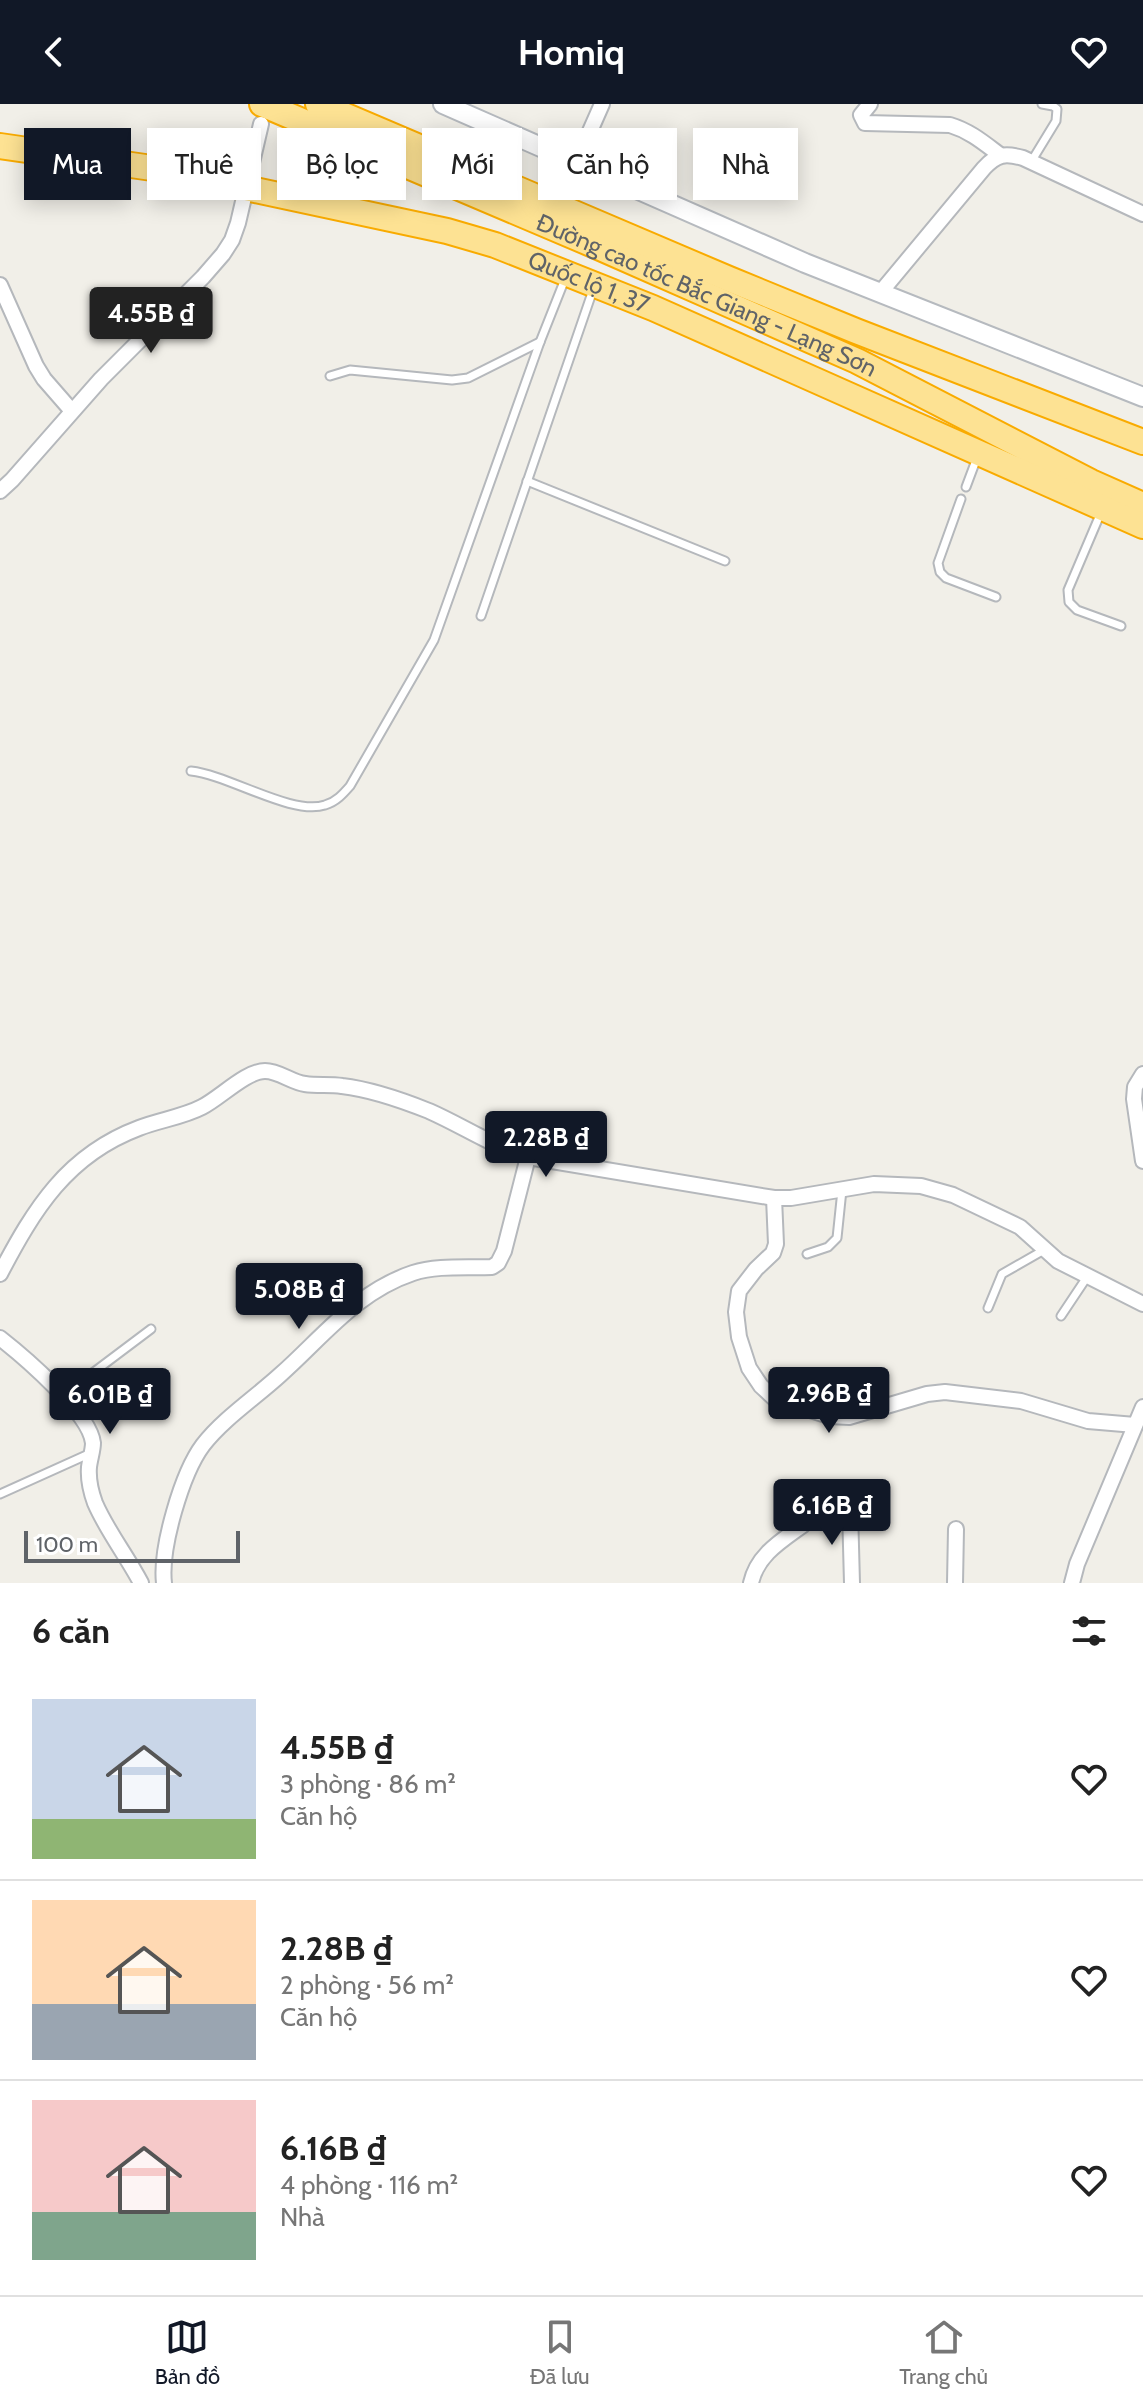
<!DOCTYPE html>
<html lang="vi">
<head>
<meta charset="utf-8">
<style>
	:root { --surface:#fff; --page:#f6f6f6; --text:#222; --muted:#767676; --line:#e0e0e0; --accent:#111827 }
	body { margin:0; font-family:Cabin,sans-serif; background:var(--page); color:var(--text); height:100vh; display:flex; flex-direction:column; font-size:30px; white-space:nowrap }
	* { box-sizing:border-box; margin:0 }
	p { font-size:26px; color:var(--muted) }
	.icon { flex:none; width:44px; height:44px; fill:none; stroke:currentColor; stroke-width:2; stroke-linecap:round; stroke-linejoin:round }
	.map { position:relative; height:1479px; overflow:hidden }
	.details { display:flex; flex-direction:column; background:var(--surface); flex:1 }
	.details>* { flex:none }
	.guide { position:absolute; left:24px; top:24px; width:1096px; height:72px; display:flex; gap:16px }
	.scale { position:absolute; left:24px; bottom:20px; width:216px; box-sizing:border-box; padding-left:8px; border:4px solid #5f6368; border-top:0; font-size:22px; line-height:28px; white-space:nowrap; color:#5f6368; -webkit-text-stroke:6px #fff; paint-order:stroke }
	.price { position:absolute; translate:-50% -68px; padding:0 18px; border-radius:8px; background:var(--accent); color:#fff; font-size:26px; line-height:52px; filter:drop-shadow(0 2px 4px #0008) }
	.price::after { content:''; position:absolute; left:50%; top:48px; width:24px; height:18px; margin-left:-12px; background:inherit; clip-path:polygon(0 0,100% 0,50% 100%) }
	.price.current { background:#222; color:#fff }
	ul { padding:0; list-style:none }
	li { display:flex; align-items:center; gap:24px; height:200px; padding:0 32px }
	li+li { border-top:2px solid var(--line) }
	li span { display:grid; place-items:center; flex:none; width:224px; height:160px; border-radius:0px; color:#555 }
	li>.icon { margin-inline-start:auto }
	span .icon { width:96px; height:96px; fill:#fffc; stroke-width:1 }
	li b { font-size:34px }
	h2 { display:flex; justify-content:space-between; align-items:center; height:96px; padding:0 32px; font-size:34px }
	.tag { padding:0 28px; border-radius:0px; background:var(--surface); box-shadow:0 4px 20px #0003; font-size:28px; line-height:72px }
	.tag.current { background:var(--accent); color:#fff }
	header { display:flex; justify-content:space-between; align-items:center; height:104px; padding:0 32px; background:var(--accent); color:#fff; font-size:36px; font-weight:700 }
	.dock { display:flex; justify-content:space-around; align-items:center; height:112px; border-top:2px solid var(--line); background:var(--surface); font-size:22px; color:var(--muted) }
	.dock a { display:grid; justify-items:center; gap:4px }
	.dock .current { color:var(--accent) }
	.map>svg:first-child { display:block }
</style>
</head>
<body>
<header><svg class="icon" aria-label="back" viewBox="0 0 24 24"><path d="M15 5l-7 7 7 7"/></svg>Homiq<svg class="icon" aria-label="heart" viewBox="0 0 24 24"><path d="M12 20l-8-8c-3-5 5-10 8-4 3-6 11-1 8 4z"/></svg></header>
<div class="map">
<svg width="1143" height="1479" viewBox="0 0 1143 1479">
	<rect width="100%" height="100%" fill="#f1efe8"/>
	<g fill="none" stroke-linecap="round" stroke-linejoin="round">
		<!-- lane casing -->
		<g stroke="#b5b8bc" stroke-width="11">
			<g id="lane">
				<path d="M1031,58l25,-41 1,-12 -4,-3 -11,-2"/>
				<path d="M330,272l20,-6 102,10 16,-2 72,-36"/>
				<path d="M527,377l198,80"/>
				<path d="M966,383l12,-32"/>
				<path d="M961,395l-23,64 2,9 6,6 50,19"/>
				<path d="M1102,406l-34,80 1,12 8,8 44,16"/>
				<path d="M481,512l113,-329"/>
				<path d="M191,667c38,4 101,45 134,34 11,-3 18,-11 25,-19l84,-146 106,-298 25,-63"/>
				<path d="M807,1150l21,-7 9,-9 5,-48"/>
				<path d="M988,1204l14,-34 42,-24"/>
				<path d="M1061,1212l26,-39"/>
				<path d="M62,1292l89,-67"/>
				<path d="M0,1390l91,-41"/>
			</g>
		</g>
		<!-- street casing -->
		<g stroke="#b5b8bc" stroke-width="18">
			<g id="street">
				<path d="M870,0l-9,11 4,8 85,2c20,6 34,18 50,30"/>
				<path d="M576,59l26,-59"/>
				<path d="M0,181l36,81 8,13 27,31"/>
				<path d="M880,189l104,-125c13,-14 21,-15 39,-10l120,56"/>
				<path d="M0,387l12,-11 89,-101 102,-102 20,-23 9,-14 6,-17 23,-99"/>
				<path d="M1143,970l-8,13 -1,12 9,62"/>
				<path d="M774,1094l2,46 -3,9 -17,16 -17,22 -3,21 3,25 10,31 12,18 14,13 54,17 20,1 78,-23 18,-2 76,9 67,20 47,4"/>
				<path d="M0,1170c34,-65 67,-119 139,-146 20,-8 44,-11 63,-21 18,-9 44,-36 63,-36 14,0 26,11 40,13 12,2 25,0 37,2 26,3 62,15 87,25 34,15 63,35 99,46l246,41h17l83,-14 47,2 32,9 67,32 38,34 85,43"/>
				<path d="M0,1234c23,18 90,75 93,105 0,7 -3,16 -4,24 -1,12 2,25 6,36 12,28 32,53 46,80"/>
				<path d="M850,1405l2,74"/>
				<path d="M164,1479c-4,-35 18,-110 39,-138 20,-26 53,-48 77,-70 43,-38 76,-83 133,-102 24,-8 53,-5 79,-6l6,-4 6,-12 24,-94"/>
				<path d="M751,1479c6,-28 30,-42 52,-58"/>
				<path d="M955,1479l1,-54"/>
				<path d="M1072,1479l5,-19 66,-157"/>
			</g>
		</g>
		<!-- secondary casing -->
		<g stroke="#b6babf" stroke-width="22">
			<path id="secondary" d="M443,0l362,159 338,134"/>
		</g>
		<!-- highway casing -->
		<g stroke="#f9ab00" stroke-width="28">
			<g id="highway">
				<path id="s1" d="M262,0l334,142 261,115 234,121 52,23"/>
				<path d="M318,0l411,175 127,52 287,111"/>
				<path id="s2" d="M0,42l152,22 295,63 48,14 158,63 490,218"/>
			</g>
		</g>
		<!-- lane -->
		<use href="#lane" stroke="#fff" stroke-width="7"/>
		<!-- street -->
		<use href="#street" stroke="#fff" stroke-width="14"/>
		<!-- secondary -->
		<use href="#secondary" stroke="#fff" stroke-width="18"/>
		<!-- highway -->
		<use href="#highway" stroke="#fde293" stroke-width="24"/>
	</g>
	<g text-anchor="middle" stroke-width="7" stroke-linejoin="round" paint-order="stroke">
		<!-- street labels -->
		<g font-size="24" fill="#5f6368" stroke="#fff">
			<text dy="8" stroke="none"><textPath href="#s2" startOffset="606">Quốc lộ 1, 37</textPath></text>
			<text dy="8" stroke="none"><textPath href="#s1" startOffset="484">Đường cao tốc Bắc Giang - Lạng Sơn</textPath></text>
		</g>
	</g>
</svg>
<div class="scale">100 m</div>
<b class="price current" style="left:151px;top:251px">4.55B ₫</b>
<b class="price" style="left:546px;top:1075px">2.28B ₫</b>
<b class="price" style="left:299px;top:1227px">5.08B ₫</b>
<b class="price" style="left:829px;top:1331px">2.96B ₫</b>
<b class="price" style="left:110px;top:1332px">6.01B ₫</b>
<b class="price" style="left:832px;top:1443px">6.16B ₫</b>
<div class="guide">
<a class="tag current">Mua</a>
<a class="tag">Thuê</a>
<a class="tag">Bộ lọc</a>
<a class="tag">Mới</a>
<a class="tag">Căn hộ</a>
<a class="tag">Nhà</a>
</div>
</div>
<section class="details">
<h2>6 căn<svg class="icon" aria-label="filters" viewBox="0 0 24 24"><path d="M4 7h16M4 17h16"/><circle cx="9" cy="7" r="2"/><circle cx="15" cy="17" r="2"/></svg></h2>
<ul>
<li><span style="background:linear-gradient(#c9d6e8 75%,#8fb573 0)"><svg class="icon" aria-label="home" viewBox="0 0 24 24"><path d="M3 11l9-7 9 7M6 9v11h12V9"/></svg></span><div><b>4.55B ₫</b><p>3 phòng · 86 m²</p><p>Căn hộ</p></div><svg class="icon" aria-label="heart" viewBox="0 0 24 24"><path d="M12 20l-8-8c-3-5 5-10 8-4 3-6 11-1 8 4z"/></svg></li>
<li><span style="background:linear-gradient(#ffd9b3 65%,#9aa5b1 0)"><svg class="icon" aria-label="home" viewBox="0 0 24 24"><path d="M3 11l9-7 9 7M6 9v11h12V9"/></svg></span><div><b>2.28B ₫</b><p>2 phòng · 56 m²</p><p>Căn hộ</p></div><svg class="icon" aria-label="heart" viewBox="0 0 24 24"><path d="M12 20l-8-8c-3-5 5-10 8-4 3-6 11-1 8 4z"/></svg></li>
<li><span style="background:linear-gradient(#f6c9c9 70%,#7fa58c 0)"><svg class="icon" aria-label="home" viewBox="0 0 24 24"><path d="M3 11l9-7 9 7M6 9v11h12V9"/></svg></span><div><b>6.16B ₫</b><p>4 phòng · 116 m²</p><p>Nhà</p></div><svg class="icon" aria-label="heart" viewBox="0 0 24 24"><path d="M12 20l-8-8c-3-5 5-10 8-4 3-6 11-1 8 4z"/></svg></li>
</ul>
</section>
<nav class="dock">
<a class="current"><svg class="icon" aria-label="map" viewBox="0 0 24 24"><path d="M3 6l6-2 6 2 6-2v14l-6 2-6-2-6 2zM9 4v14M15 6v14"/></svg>Bản đồ</a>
<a><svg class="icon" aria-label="saved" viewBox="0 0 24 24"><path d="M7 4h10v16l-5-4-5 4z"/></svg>Đã lưu</a>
<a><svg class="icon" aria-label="home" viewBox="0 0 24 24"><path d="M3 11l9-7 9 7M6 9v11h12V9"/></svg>Trang chủ</a>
</nav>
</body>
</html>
